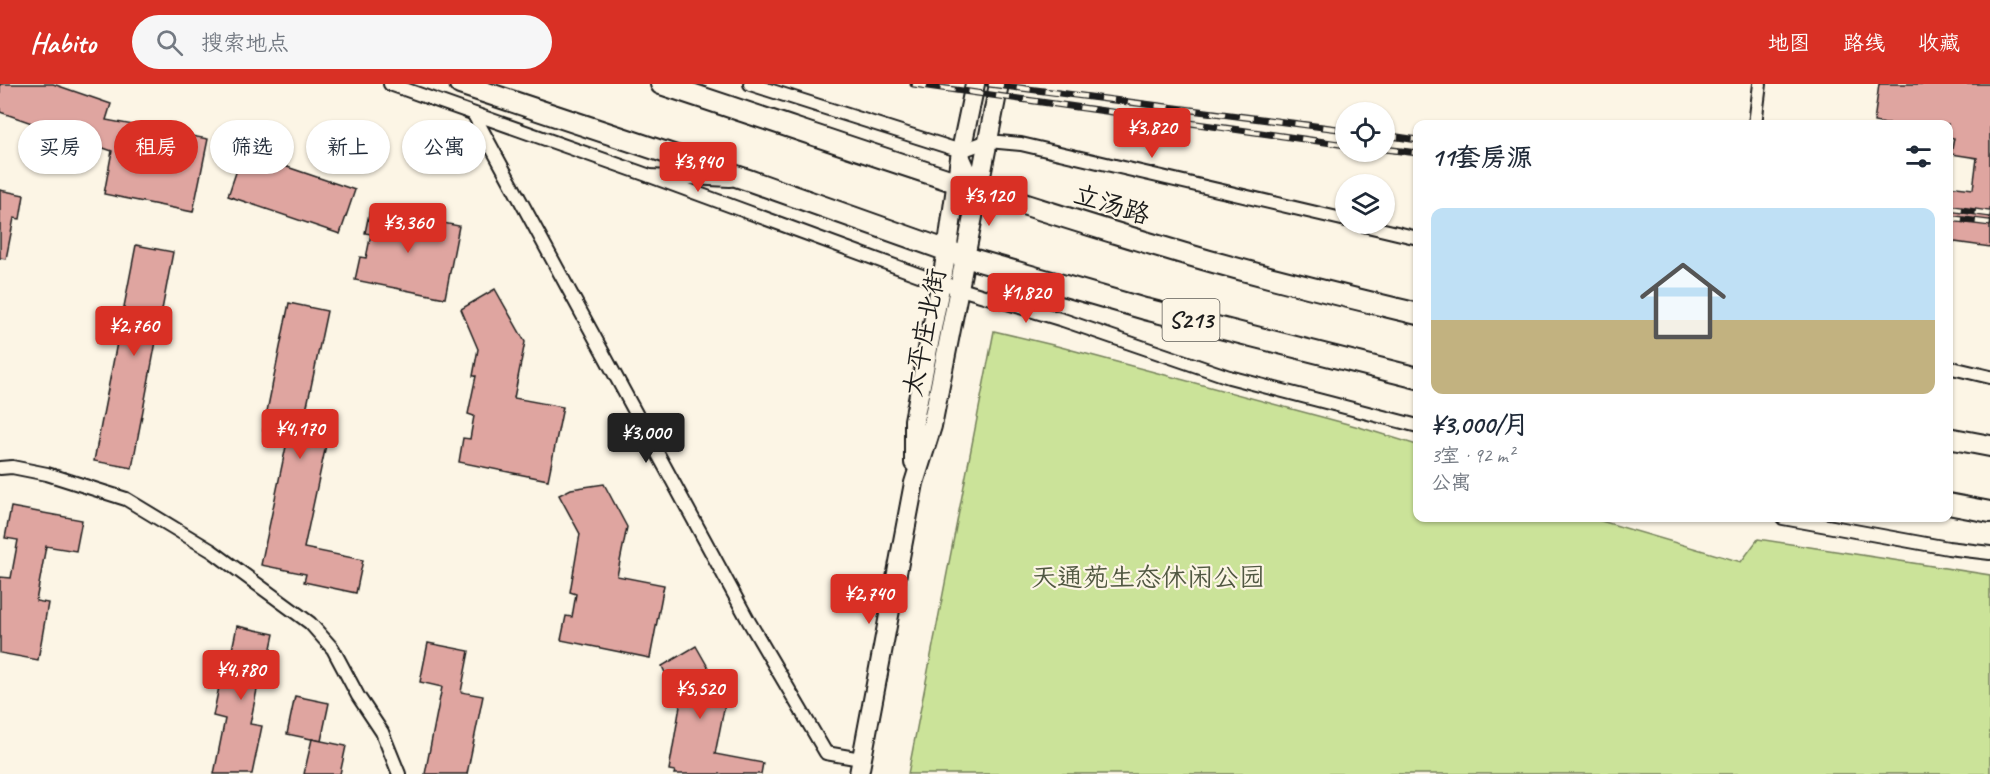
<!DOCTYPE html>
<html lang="zh">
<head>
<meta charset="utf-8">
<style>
	:root { --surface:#fff; --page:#f6f6f7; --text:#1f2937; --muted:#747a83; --accent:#d93025 }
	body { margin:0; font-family:Caveat,"LXGW WenKai TC",sans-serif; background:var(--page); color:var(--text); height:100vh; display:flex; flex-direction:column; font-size:22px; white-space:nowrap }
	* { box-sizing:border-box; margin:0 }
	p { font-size:20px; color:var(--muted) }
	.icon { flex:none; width:33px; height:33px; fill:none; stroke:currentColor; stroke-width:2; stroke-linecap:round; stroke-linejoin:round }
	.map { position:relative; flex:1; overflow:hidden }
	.sheet { position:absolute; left:1413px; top:36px; width:540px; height:402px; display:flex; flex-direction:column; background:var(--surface); border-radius:12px; box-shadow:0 2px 4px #0004 }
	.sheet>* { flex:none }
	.guide { position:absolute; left:18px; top:36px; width:570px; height:54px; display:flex; gap:12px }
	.tools { position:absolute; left:1335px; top:18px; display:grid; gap:12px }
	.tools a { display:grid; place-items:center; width:60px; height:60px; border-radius:50%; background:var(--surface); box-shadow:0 2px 4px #0004; font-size:30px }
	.price { position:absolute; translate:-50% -51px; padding:0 14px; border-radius:6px; background:var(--accent); color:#fff; font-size:20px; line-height:39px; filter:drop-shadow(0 2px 3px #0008) }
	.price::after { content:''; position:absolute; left:50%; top:36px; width:18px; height:14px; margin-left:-9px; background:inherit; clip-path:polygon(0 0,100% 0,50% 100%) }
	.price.current { background:#222; color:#fff }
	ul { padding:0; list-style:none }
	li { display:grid; align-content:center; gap:12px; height:318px; padding:0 18px }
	li span { display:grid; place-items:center; height:186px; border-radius:12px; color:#555 }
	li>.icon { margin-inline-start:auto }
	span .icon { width:108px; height:108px; fill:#fffc; stroke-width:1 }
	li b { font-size:26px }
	h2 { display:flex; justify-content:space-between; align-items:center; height:72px; padding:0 18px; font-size:26px }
	.tag { padding:0 21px; border-radius:27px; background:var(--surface); box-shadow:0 2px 4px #0004; font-size:21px; line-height:54px }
	.tag.current { background:var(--accent); color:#fff }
	header { display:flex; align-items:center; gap:36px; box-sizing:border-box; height:84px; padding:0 30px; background:var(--accent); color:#fff }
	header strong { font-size:28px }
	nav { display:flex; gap:33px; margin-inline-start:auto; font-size:21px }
	.search { width:420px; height:54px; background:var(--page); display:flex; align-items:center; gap:15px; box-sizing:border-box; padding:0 21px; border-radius:33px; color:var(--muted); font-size:22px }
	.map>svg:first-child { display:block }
</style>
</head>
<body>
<header>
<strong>Habito</strong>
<div class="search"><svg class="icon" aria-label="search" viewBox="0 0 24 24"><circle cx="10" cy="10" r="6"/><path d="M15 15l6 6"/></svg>搜索地点</div>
<nav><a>地图</a><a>路线</a><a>收藏</a></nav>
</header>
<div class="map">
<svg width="1990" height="690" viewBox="0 0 1990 690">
	<rect width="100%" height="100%" fill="#fcf5e5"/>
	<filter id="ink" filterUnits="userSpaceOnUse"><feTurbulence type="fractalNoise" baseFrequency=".0167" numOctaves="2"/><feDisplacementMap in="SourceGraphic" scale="12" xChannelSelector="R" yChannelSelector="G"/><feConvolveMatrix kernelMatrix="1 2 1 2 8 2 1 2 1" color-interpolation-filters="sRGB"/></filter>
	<g filter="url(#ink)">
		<!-- green -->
		<path fill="#cbe399" stroke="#74805a" stroke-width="1.5" d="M994,247l63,15 302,81 58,18 1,73h173l150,44 17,-23 232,36v199h-1082z"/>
		<!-- building -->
		<g fill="#dfa5a0" stroke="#1c1c1c" stroke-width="1.5">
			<path d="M0,0h53l58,20 -5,16 102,19 -15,73 -89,-18 8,-43 -112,-39z"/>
			<path d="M1879,0h111v163l-42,-6v-55l25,3 4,-31 -26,-4 3,-16 -6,-1v-13h-62l-12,-2z"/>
			<path d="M243,68l112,38 -15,44 -112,-38z"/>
			<path d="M0,106l24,5 -4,24 -6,-1 -8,41 -6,-1z"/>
			<path d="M370,125l89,17 -14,72 -90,-18 5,-23 6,1 5,-24 -6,-1z"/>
			<path d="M136,161l37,7 -41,216 -38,-7z"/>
			<path d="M495,205l30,53 -11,56 49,9 -15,73 -89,-18 4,-24 7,1 4,-23 -6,-2 8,-38h-3l5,-27 -17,-40z"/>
			<path d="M289,219l38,8 -27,128 26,6 -22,103 59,12 -7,33 -52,-11 2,-8 -45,-9 27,-128 -25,-6z"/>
			<path d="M604,400l23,43 -10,49 47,9 -14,73 -89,-18 5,-24 6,1 4,-23 -6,-2 10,-58 -21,-39 12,-6z"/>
			<path d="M11,423l71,13 -6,31 -30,-5 -10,55 12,2 -10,57 -38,-7v-76l11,1 7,-38 -13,-2z"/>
			<path d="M237,542l37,8 -7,33 -5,-2 -12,59 12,2 -10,48h-38l11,-55 -12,-3 12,-58 5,1z"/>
			<path d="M428,559l41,8 -8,41 22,4 -16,78h-42l17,-87 -22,-5z"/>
			<path d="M696,562l30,53 -11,55 48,9 -2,11h-87l1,-3 -6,-1 11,-64 -18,-40z"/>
			<path d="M295,612l34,7 -8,38 -34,-7z"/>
			<path d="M312,655l34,7 -6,28h-36z"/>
		</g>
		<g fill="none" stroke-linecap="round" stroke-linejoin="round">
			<!-- street casing -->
			<g stroke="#1c1c1c" stroke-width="16">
				<g id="street">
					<path d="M390,0l260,92 80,4"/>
					<path d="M750,0l211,67 17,38"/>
					<path d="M474,31l274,505 78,133 35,6"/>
					<path d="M1755,40l5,-40"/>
					<path d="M961,67l27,-10 33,3 325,76"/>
					<path d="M650,92l291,107 122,37 166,57 189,49"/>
					<path d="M1359,140l59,14"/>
					<path d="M1948,283l42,10"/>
					<path d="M0,384l12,-1 35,7 79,25 86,52 98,72 23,26 25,47 24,36 17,42"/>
					<path d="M1783,434l165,30 42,5"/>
				</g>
			</g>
			<!-- secondary casing -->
			<g stroke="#1c1c1c" stroke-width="22">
				<g id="secondary">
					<path d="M914,379v-43l33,-168 14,-101 14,-67"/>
					<path d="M859,690l55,-291 18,-57 67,-342"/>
				</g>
			</g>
			<!-- primary casing -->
			<g stroke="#1c1c1c" stroke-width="24">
				<g id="primary">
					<path d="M460,0l288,96 217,77 180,52 273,69"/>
					<path d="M661,0c167,55 333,113 501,163 85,26 170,46 256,67"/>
					<path d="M1948,354l42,8"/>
					<path d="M1948,420l42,8"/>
				</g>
			</g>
			<!-- street -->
			<use href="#street" stroke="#fcf5e5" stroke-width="12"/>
			<!-- secondary -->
			<use href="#secondary" stroke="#fcf5e5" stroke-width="18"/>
			<!-- primary -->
			<use href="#primary" stroke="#fcf5e5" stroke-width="20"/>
			<!-- rail casing -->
			<g stroke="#1c1c1c" stroke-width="7">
				<g id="rail">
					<path d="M913,0l433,61"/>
					<path d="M989,0l357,46"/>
					<path d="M1384,51l34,5"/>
					<path d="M1384,65l34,4"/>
					<path d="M1948,124l42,6"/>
					<path d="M1948,134l42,5"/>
				</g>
			</g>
			<!-- rail -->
			<use href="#rail" stroke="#fcf5e5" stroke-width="4.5" stroke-dasharray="14" stroke-linecap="butt"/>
		</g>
	</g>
	<g text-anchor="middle" stroke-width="4.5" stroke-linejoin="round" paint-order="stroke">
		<!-- shield labels -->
		<rect fill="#fcf5e5" stroke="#5f5d58" stroke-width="1.5" x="1162.5" y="215" width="57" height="42" rx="4.5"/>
		<g font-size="24" font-weight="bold" fill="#1c1c1c">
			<text x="1191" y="244">S213</text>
		</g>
		<!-- street labels -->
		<g font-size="26" fill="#1c1c1c" stroke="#fcf5e5">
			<text transform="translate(1112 120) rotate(17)" y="9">立汤路</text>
			<text transform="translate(924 248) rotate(-79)" y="9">太平庄北街</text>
		</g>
		<!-- park labels -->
		<g font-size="26" fill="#515842" stroke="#fcf5e5">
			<text x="1148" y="502">天通苑生态休闲公园</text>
		</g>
	</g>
</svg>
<div class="tools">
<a><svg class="icon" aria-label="locate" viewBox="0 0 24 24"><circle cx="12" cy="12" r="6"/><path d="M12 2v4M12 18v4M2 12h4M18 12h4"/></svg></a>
<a><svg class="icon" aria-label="layers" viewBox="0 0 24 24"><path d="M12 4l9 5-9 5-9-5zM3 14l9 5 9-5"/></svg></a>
</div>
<b class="price" style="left:1152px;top:75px">¥3,820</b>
<b class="price" style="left:698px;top:109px">¥3,940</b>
<b class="price" style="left:989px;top:143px">¥3,120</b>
<b class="price" style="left:408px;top:170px">¥3,360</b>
<b class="price" style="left:1026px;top:240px">¥1,820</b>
<b class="price" style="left:134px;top:273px">¥2,760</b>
<b class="price" style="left:300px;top:376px">¥4,170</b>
<b class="price current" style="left:646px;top:380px">¥3,000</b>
<b class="price" style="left:869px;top:541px">¥2,740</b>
<b class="price" style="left:241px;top:617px">¥4,780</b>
<b class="price" style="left:700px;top:636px">¥5,520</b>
<div class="guide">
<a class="tag">买房</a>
<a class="tag current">租房</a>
<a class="tag">筛选</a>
<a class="tag">新上</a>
<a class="tag">公寓</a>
</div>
<section class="sheet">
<h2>11套房源<svg class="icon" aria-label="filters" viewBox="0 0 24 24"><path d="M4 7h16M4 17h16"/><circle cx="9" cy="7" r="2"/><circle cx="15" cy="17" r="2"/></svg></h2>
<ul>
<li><span style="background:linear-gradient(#bfe0f5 60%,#c2b280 0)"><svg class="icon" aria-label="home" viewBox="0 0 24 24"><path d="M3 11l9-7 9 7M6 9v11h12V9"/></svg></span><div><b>¥3,000/月</b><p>3室 · 92 m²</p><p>公寓</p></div></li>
</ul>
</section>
</div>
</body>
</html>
